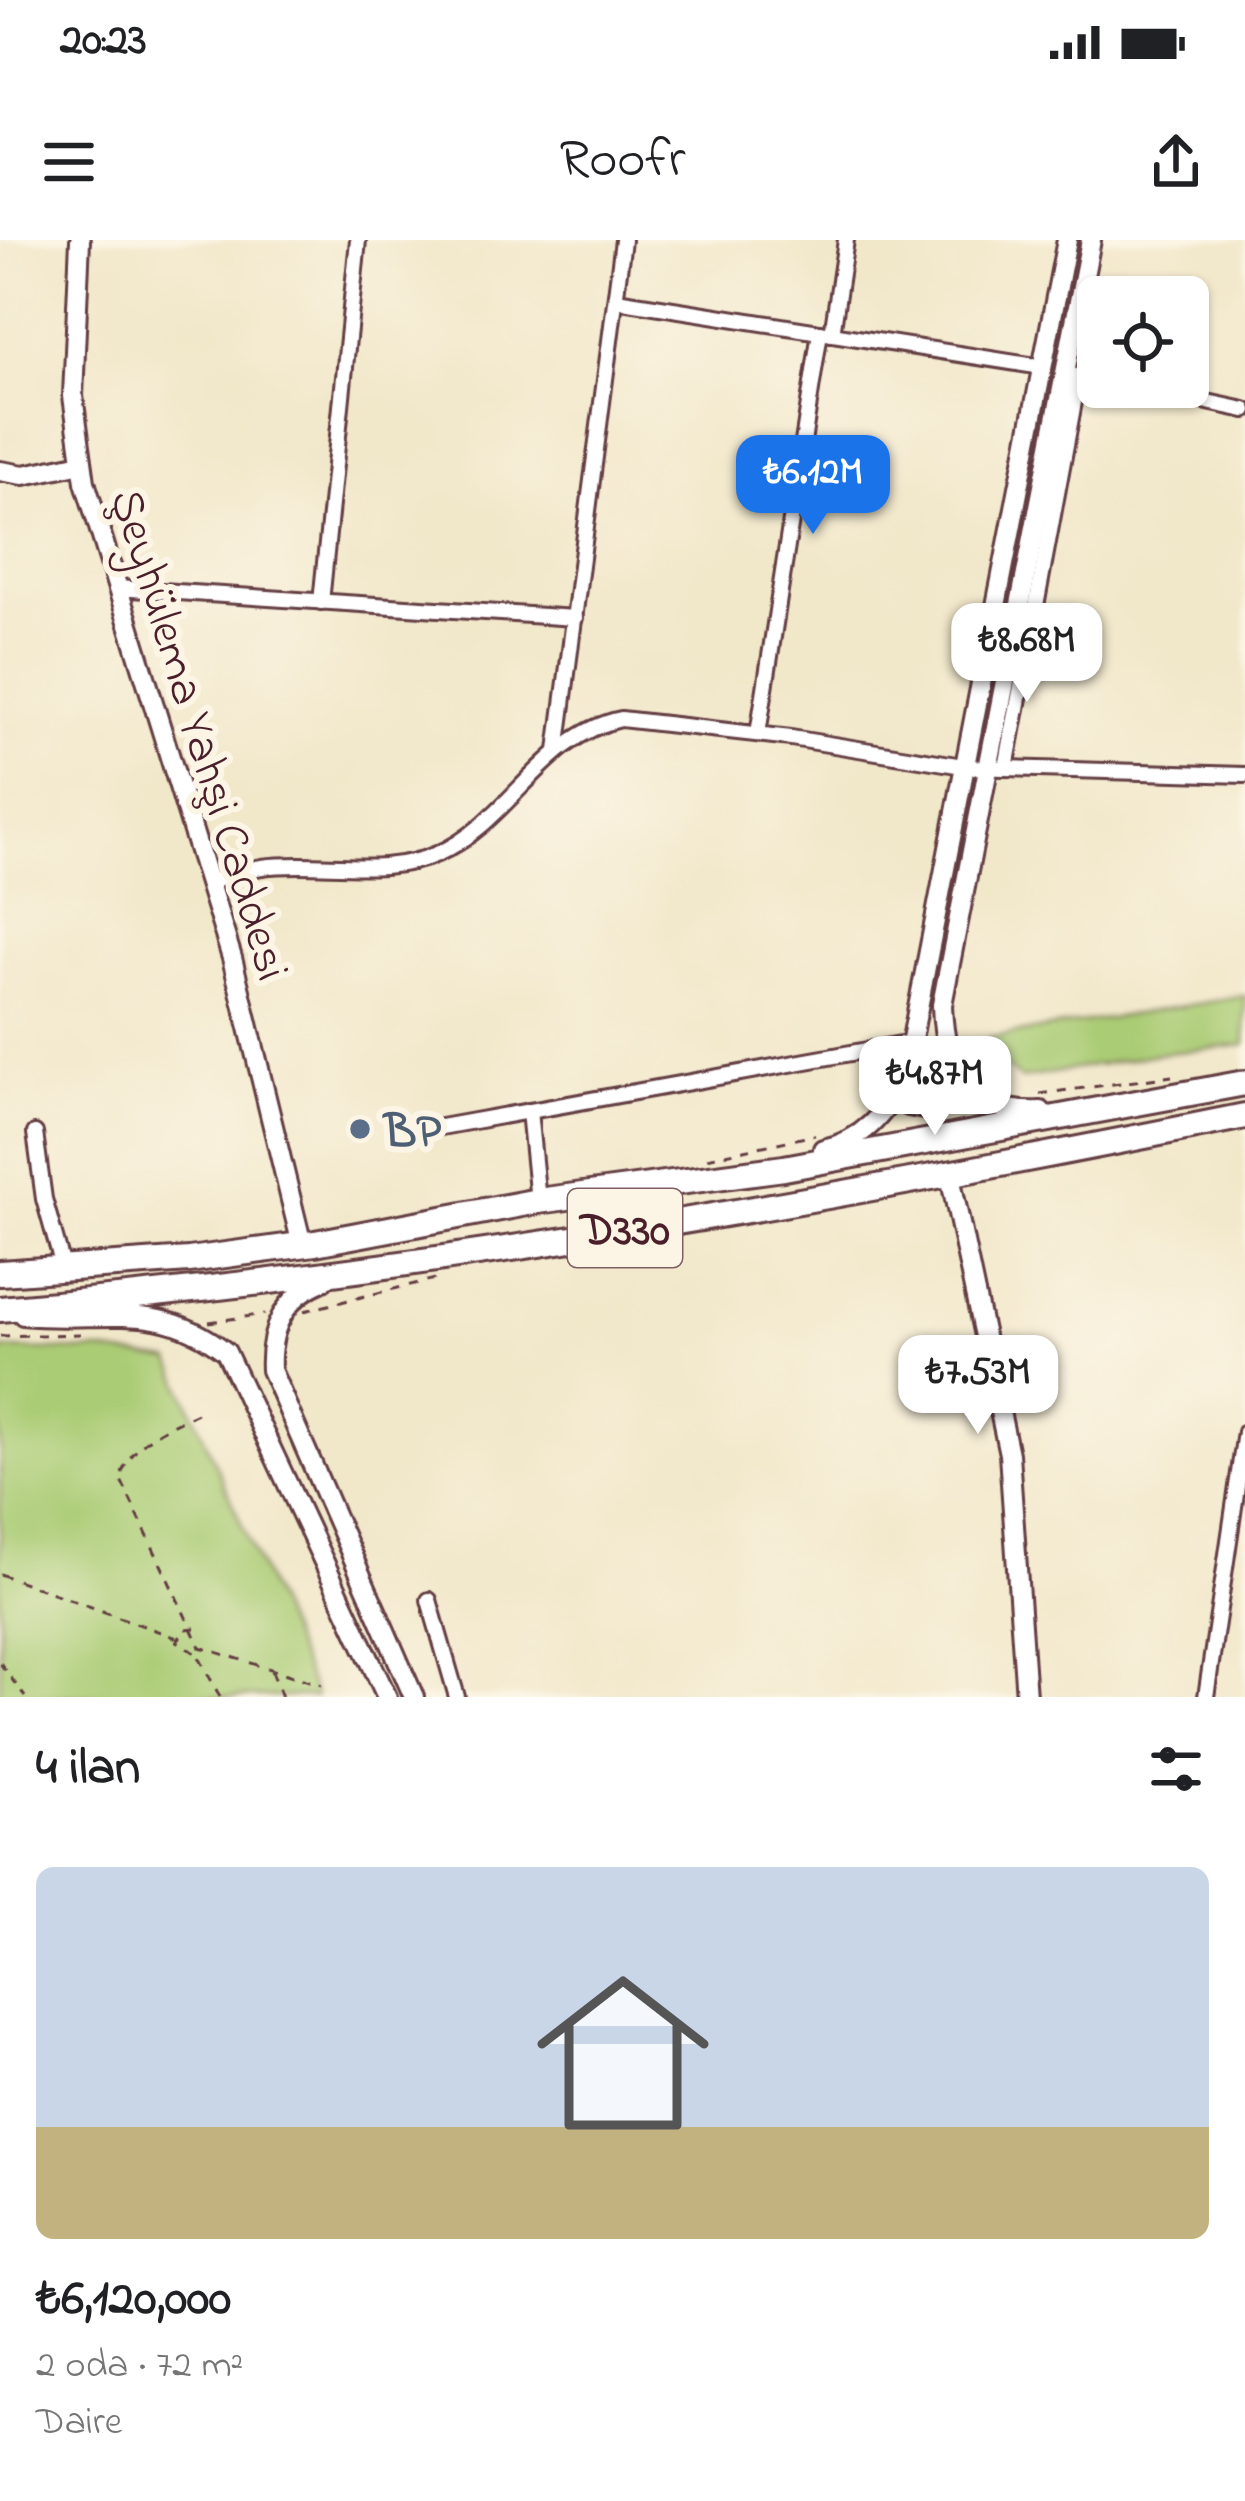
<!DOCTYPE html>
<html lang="tr">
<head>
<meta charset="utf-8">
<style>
	:root { --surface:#fff; --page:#f6f6f6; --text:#202124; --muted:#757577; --line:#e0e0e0; --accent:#1a73e8 }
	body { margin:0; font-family:"Indie Flower",sans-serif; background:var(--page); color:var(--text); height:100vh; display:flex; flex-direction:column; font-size:45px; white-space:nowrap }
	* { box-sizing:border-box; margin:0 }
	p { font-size:39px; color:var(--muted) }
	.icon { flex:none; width:66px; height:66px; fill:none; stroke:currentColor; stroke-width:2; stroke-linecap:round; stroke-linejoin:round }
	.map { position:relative; height:1457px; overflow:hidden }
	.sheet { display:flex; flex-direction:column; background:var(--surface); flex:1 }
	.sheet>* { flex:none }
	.buttons { position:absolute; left:1077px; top:36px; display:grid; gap:24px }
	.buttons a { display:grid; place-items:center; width:132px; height:132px; border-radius:18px; background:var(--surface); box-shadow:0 3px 9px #0004; font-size:60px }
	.price { position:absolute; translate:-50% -102px; padding:0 27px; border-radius:24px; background:#fff; color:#222; font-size:39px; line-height:78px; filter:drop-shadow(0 3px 6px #0008) }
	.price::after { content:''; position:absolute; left:50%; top:72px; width:36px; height:27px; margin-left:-18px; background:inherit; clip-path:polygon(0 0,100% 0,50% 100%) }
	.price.selected { background:var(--accent); color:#fff }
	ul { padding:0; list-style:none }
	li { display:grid; align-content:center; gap:24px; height:636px; padding:0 36px }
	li+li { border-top:3px solid var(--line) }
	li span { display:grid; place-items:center; height:372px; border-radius:18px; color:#555 }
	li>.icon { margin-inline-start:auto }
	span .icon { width:216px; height:216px; fill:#fffc; stroke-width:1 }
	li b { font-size:51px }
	h2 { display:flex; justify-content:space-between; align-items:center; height:144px; padding:0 36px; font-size:51px }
	.status { display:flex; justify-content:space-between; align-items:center; height:84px; padding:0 60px; background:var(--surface); direction:ltr }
	.status svg { height:33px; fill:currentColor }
	header { display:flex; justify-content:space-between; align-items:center; height:156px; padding:0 36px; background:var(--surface); font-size:54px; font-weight:600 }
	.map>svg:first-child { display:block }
</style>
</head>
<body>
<div class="status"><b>20:23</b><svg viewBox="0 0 49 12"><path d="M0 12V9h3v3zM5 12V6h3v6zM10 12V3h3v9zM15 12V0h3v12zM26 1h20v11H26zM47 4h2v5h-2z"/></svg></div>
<header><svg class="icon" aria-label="menu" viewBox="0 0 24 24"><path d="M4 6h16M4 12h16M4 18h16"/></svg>Roofr<svg class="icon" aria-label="share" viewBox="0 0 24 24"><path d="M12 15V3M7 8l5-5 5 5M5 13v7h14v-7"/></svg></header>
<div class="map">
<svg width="1245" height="1457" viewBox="0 0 1245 1457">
	<rect width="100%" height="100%" fill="#fcf5e5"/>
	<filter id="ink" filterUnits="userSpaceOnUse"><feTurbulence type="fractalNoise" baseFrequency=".00833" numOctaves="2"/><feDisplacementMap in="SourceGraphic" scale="24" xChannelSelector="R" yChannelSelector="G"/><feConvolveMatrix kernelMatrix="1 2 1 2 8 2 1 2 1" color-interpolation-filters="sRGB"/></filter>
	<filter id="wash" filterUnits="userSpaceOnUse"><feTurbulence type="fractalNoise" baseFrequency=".004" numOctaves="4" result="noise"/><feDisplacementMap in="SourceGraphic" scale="48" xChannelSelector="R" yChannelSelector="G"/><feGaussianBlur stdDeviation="2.7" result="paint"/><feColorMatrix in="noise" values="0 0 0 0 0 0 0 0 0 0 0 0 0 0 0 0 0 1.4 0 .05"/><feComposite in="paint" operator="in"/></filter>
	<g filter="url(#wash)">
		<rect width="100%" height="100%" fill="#f1e7c9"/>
		<!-- green -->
		<g fill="#aacc75" stroke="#7a7650" stroke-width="3">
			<path d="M1245,756v49l-88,9 -136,25 -44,-34 12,-7z"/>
			<path d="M0,1109l99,2 72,10 145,336h-316z"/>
		</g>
	</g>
	<g filter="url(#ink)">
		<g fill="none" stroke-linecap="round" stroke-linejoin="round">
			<!-- street casing -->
			<g stroke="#633d43" stroke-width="20">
				<g id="street">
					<path d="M616,60l426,67"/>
					<path d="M832,94l14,-94"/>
					<path d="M1137,147l108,23"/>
					<path d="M116,348l459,30"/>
					<path d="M321,362l37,-362"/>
					<path d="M758,494l62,-402"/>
					<path d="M557,511l66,-511"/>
					<path d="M1006,528l73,-393"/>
					<path d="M208,643c18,-6 36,-13 54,-16 58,-8 120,11 175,-13 71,-30 106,-119 184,-135l170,19 178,29 276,8"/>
					<path d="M529,871l9,90"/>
					<path d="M441,887l471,-85"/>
					<path d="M35,893l9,66 20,71"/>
					<path d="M429,1360l28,97"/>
					<path d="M1206,1457l39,-265"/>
				</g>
			</g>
			<!-- secondary casing -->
			<g stroke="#633d43" stroke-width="24">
				<g id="secondary">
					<path d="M80,0l-7,156 12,86 147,476 70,287"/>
					<path d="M0,231l24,4 58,-12"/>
					<path d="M904,840l4,26 27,5 13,-10 3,-36"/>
					<path d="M1041,871c-72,4 -97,-40 -99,-106l149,-765"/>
					<path d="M823,909c40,-8 61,-35 81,-69l163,-840"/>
					<path d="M950,936l59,278 17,243"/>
					<path d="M323,1041c-40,16 -54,50 -52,89l143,327"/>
					<path d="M23,1075c79,8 135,-17 203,37l161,345"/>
				</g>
			</g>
			<!-- highway casing -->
			<g stroke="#633d43" stroke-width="30">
				<g id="highway">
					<path d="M0,1033l189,-13 126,-17 223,-42 246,-33 461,-85"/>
					<path d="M0,1069c418,-35 834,-110 1245,-193"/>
				</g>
			</g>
			<!-- path -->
			<g stroke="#633d43" stroke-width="3" stroke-dasharray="9 9" stroke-linecap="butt">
				<path d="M1040,854l132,-18"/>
				<path d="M707,918l108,-23"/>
				<path d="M304,1071l131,-32"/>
				<path d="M209,1082l56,-8"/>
				<path d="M0,1096l80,-2"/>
				<path d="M197,1173c-33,15 -65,29 -77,65l80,169"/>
				<path d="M0,1334l177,64"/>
				<path d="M195,1388l-9,1 -9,12 20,13"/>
				<path d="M0,1423l25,34"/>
				<path d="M272,1431l10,26"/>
				<path d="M220,1457l-22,-42 2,-8 122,38"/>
			</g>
			<!-- street -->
			<use href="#street" stroke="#fff" stroke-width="14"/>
			<!-- secondary -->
			<use href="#secondary" stroke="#fff" stroke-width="18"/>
			<!-- highway -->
			<use href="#highway" stroke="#fff" stroke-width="24"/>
		</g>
	</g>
	<!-- markers -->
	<circle fill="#5c6f8a" stroke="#fcf5e5" stroke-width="4.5" cx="360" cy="889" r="12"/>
	<g text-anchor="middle" stroke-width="12" stroke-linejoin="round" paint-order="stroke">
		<!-- shield labels -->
		<rect fill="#fcf5e5" stroke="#7f5f63" stroke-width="3" x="568" y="949" width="114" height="78" rx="9"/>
		<g font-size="45" font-weight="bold" fill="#4a1f2b">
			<text x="625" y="1004">D330</text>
		</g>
		<!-- street labels -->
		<g font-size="48" fill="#4a1f2b" stroke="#fcf5e5">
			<text transform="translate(202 494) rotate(73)" y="17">Şeyhülema Yahşi Caddesi</text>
		</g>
		<!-- service labels -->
		<g font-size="48" font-weight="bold" fill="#4e5e75" stroke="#fcf5e5" text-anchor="start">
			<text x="384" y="906">BP</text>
		</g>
	</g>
</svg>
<div class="buttons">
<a><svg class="icon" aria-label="locate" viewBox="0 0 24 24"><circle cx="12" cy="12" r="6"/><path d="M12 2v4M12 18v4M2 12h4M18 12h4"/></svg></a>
</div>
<b class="price selected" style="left:813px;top:297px">₺6.12M</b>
<b class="price" style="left:1027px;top:465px">₺8.68M</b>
<b class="price" style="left:935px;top:898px">₺4.87M</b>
<b class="price" style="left:978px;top:1197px">₺7.53M</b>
</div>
<section class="sheet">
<h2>4 ilan<svg class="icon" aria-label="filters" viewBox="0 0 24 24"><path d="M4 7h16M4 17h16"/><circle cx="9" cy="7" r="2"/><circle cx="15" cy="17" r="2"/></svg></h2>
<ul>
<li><span style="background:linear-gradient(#c9d6e8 70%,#c2b280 0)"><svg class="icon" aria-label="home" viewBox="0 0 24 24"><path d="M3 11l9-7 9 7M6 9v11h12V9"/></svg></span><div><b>₺6,120,000</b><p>2 oda · 72 m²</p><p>Daire</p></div></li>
</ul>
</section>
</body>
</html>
